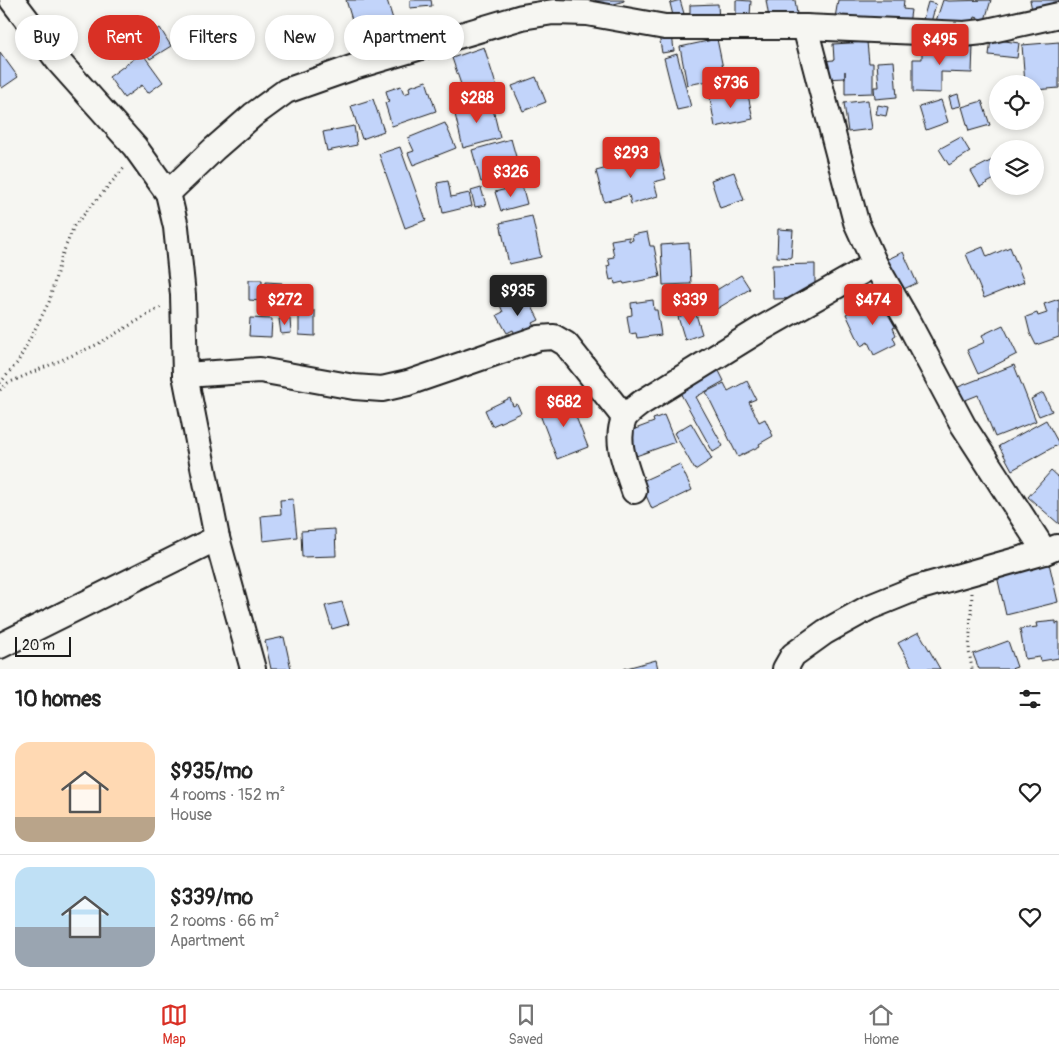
<!DOCTYPE html>
<html lang="en">
<head>
<meta charset="utf-8">
<style>
	:root { --surface:#fff; --page:#f2f2f2; --text:#222; --muted:#767676; --line:#e0e0e0; --accent:#d93025 }
	body { margin:0; font-family:Pangolin,sans-serif; background:var(--page); color:var(--text); height:100vh; display:flex; flex-direction:column; font-size:19px; white-space:nowrap }
	* { box-sizing:border-box; margin:0 }
	p { font-size:16px; color:var(--muted) }
	.icon { flex:none; width:28px; height:28px; fill:none; stroke:currentColor; stroke-width:2; stroke-linecap:round; stroke-linejoin:round }
	.map { position:relative; height:669px; overflow:hidden }
	.details { display:flex; flex-direction:column; background:var(--surface); flex:1 }
	.details>* { flex:none }
	.hud { position:absolute; left:15px; top:15px; width:500px; height:45px; display:flex; gap:10px }
	.buttons { position:absolute; left:989px; top:75px; display:grid; gap:10px }
	.buttons a { display:grid; place-items:center; width:55px; height:55px; border-radius:50%; background:var(--surface); box-shadow:0 2px 8px #0003; font-size:25px }
	.scale { position:absolute; left:15px; bottom:12px; width:56px; box-sizing:border-box; padding-left:5px; border:2px solid #1c1c1c; border-top:0; font-size:14px; line-height:18px; white-space:nowrap; color:#1c1c1c; -webkit-text-stroke:4px #f6f6f2; paint-order:stroke }
	.price { position:absolute; translate:-50% -42px; padding:0 11px; border-radius:5px; background:var(--accent); color:#fff; font-size:16px; line-height:32px; filter:drop-shadow(0 1px 2px #0008) }
	.price::after { content:''; position:absolute; left:50%; top:30px; width:15px; height:11px; margin-left:-8px; background:inherit; clip-path:polygon(0 0,100% 0,50% 100%) }
	.price.selected { background:#222; color:#fff }
	ul { padding:0; list-style:none }
	li { display:flex; align-items:center; gap:15px; height:125px; padding:0 15px }
	li+li { border-top:1px solid var(--line) }
	li span { display:grid; place-items:center; flex:none; width:140px; height:100px; border-radius:15px; color:#555 }
	li>.icon { margin-inline-start:auto }
	span .icon { width:60px; height:60px; fill:#fffc; stroke-width:1 }
	li b { font-size:21px }
	h2 { display:flex; justify-content:space-between; align-items:center; height:60px; padding:0 15px; font-size:21px }
	.chip { padding:0 18px; border-radius:22px; background:var(--surface); box-shadow:0 2px 8px #0003; font-size:18px; line-height:45px }
	.chip.selected { background:var(--accent); color:#fff }
	.menu { display:flex; justify-content:space-around; align-items:center; height:70px; border-top:1px solid var(--line); background:var(--surface); font-size:14px; color:var(--muted) }
	.menu a { display:grid; justify-items:center; gap:2px }
	.menu .selected { color:var(--accent) }
	.map>svg:first-child { display:block }
</style>
</head>
<body>
<div class="map">
<svg width="1059" height="669" viewBox="0 0 1059 669">
	<rect width="100%" height="100%" fill="#f6f6f2"/>
	<filter id="ink" filterUnits="userSpaceOnUse"><feTurbulence type="fractalNoise" baseFrequency=".02" numOctaves="2"/><feDisplacementMap in="SourceGraphic" scale="10" xChannelSelector="R" yChannelSelector="G"/><feConvolveMatrix kernelMatrix="1 2 1 2 8 2 1 2 1" color-interpolation-filters="sRGB"/></filter>
	<g filter="url(#ink)">
		<!-- building -->
		<g fill="#c2d4fa" stroke="#1c1c1c">
			<path d="M346,0h41l10,32 -38,11z"/>
			<path d="M410,0h21l1,6 -22,2z"/>
			<path d="M595,0h29v1l-26,8z"/>
			<path d="M680,0l5,17 -11,3 -4,-17z"/>
			<path d="M736,0l15,1 -1,14 -14,1z"/>
			<path d="M766,0h29l2,14 -28,4z"/>
			<path d="M838,0h66l-1,9 8,1 -2,14 -74,-6z"/>
			<path d="M943,0l6,1 42,-1 -6,20 -10,-3 -4,14 -35,-10z"/>
			<path d="M1030,0h29v11l-26,4z"/>
			<path d="M928,2l8,2 -6,22 -8,-3z"/>
			<path d="M718,4l1,19 -29,1v-19z"/>
			<path d="M160,28l11,18 -21,13 -11,-18z"/>
			<path d="M672,34l2,17 -12,2 -3,-18z"/>
			<path d="M717,39l8,39 -38,7 -7,-38z"/>
			<path d="M991,39l28,4 -2,15 -28,-3z"/>
			<path d="M867,42l2,21h4v30l-28,1v-23v7l-22,1 -1,-18 12,-1 -1,-16z"/>
			<path d="M1059,42v46l-24,2v-6h-10l-3,-39z"/>
			<path d="M922,45h51l-1,28 -31,-1v21l-28,-1v-33h9z"/>
			<path d="M484,47l14,44 -31,11 -15,-44z"/>
			<path d="M0,52l18,25 -16,11 -2,-3z"/>
			<path d="M142,53l21,29 -15,11 -6,-8 -18,13 -15,-21z"/>
			<path d="M677,54l14,53 -14,3 -13,-52z"/>
			<path d="M894,61l3,36 -22,2 -1,-12h5l-2,-25z"/>
			<path d="M536,77l10,25 -23,9 -11,-25z"/>
			<path d="M426,81l10,30 -44,15 -7,-23 4,-1 -3,-11 15,-5 3,8 6,-2 -1,-5z"/>
			<path d="M747,90l6,29 -38,8 -5,-29z"/>
			<path d="M958,94l3,12 -9,2 -3,-11z"/>
			<path d="M373,99l11,32 -22,8 -11,-33z"/>
			<path d="M868,100l4,29 -24,3 -4,-29z"/>
			<path d="M941,100l7,22 -22,8 -7,-23z"/>
			<path d="M491,101l9,37 -37,10 -9,-38z"/>
			<path d="M982,101l8,24 -21,6 -7,-24z"/>
			<path d="M878,105l10,2 -2,9 -10,-2z"/>
			<path d="M445,123l11,25 -43,17 -5,-12 6,-2 -6,-13z"/>
			<path d="M354,126l3,19 -30,6 -4,-19z"/>
			<path d="M961,137l9,15 -21,13 -10,-16z"/>
			<path d="M511,139l9,32 -39,11 -9,-32z"/>
			<path d="M400,147l26,73 -21,8 -26,-74z"/>
			<path d="M659,153l7,26 -12,3 4,14 -27,8 -2,-9 -25,7 -8,-31 11,-3 -2,-8 16,-4 4,13 3,-1 -1,-4z"/>
			<path d="M998,157v20l-18,10 -9,-16z"/>
			<path d="M734,172l10,28 -24,8 -9,-28z"/>
			<path d="M448,181l3,16 18,-4 3,13 -29,7 -6,-30z"/>
			<path d="M522,185l5,19 -26,7 -6,-19z"/>
			<path d="M481,188l5,17 -11,2 -4,-16z"/>
			<path d="M532,216l9,41 -32,7 -9,-41z"/>
			<path d="M778,229l15,1 -2,28 -14,-1z"/>
			<path d="M647,232l3,14h4l6,31 -36,7 -1,-2 -8,2 -1,-5 -4,1 -3,-14 3,-1 -2,-7 6,-1 -3,-17 18,-3v4l4,-1 -1,-5z"/>
			<path d="M689,243l2,41 -28,1 -2,-40z"/>
			<path d="M983,247l4,10 23,-10 14,35 -40,16 -18,-44z"/>
			<path d="M903,252l14,31 -18,8 -15,-30z"/>
			<path d="M815,264v34l-42,1 -1,-34z"/>
			<path d="M741,275l9,14 -40,24 -8,-14z"/>
			<path d="M249,280h13v21l-13,-1z"/>
			<path d="M266,282l16,1 -3,30 -16,-1z"/>
			<path d="M514,295l4,7 9,-5 12,23 -6,3 4,7 -19,10 -5,-10 -6,3 -10,-18 6,-3 -4,-9z"/>
			<path d="M871,296l7,15 5,-3 3,6 4,-2 7,14 -4,2 3,7 -3,2 3,7 -22,11 -6,-13 -7,4 -15,-32 13,-7 -2,-4z"/>
			<path d="M1059,299v38l-23,8 -6,-12 -4,-16 11,-4 1,3 9,-3 -3,-9z"/>
			<path d="M653,300l1,10h3l4,25 -24,3 -1,-5 -6,1 -3,-18 5,-1 -1,-12z"/>
			<path d="M299,311h16v25l-16,-1z"/>
			<path d="M695,311l7,23 -17,6 -7,-23z"/>
			<path d="M250,318l22,1 -1,18 -22,-1z"/>
			<path d="M279,319h11l1,14 -10,1z"/>
			<path d="M1003,325l14,29 -39,20 -11,-24 18,-8 -3,-7z"/>
			<path d="M1014,365l22,56 -41,16 -17,-42 -20,8 -5,-14z"/>
			<path d="M718,369l6,12 -28,16 27,49 -10,6 -35,-63z"/>
			<path d="M747,381l9,18 -7,3 10,20 6,-3 8,17 -14,8 1,2 -22,11 -32,-65 18,-9 4,8z"/>
			<path d="M1043,393l9,18 -13,5 -8,-17z"/>
			<path d="M578,396l3,8 -9,3 16,40 -31,12 -18,-47z"/>
			<path d="M510,398l3,8 4,-2 4,9 -29,13 -7,-16z"/>
			<path d="M664,415l11,27 -39,14 -9,-24 27,-10 -1,-3z"/>
			<path d="M1046,420l13,24 -47,26 -13,-24z"/>
			<path d="M691,423l21,36 -17,11 -21,-37z"/>
			<path d="M680,464l12,26 -40,19 -12,-27z"/>
			<path d="M1051,471l8,7v46l-31,-27z"/>
			<path d="M293,499l4,38 -34,4 -2,-25 20,-2 -1,-14z"/>
			<path d="M335,529l1,27 -34,1 -1,-26z"/>
			<path d="M1049,563l9,39 -52,13 -9,-39z"/>
			<path d="M342,602l7,22 -17,5 -7,-23z"/>
			<path d="M1056,621v3l3,-1v35l-18,3 -1,-4 -15,2 -5,-30 17,-2 -1,-4z"/>
			<path d="M919,632l21,37h-27l-15,-26z"/>
			<path d="M284,637l7,32h-20l-6,-28z"/>
			<path d="M1008,641l9,26 -6,2h-32l-6,-15z"/>
			<path d="M656,660l2,9h-35z"/>
		</g>
		<g fill="none" stroke-linecap="round" stroke-linejoin="round">
			<!-- minor casing -->
			<g stroke="#1c1c1c" stroke-width="28">
				<g id="minor">
					<path d="M12,0l47,62 76,85 33,46 8,34 7,68 2,80 32,163 36,131"/>
					<path d="M805,27l51,195 19,42 32,56 56,105 82,127"/>
					<path d="M168,193l46,-44 39,-34 33,-24 71,-25 165,-49 31,-5 34,1 78,14h140l159,7 19,-2 76,-17"/>
					<path d="M185,375l75,-5 94,17 28,2 26,-6 131,-45 15,-1 12,7 58,73"/>
					<path d="M634,491c-7,-22 -20,-49 -10,-72 3,-6 12,-12 17,-16l120,-74 114,-65"/>
					<path d="M0,646l217,-108"/>
					<path d="M785,669l8,-14 32,-23 45,-25 47,-19 128,-36 12,-5"/>
				</g>
			</g>
			<!-- path -->
			<g stroke="#1c1c1c" stroke-width="3" stroke-dasharray="1 4" stroke-linecap="butt">
				<path d="M0,383l18,-21 31,-60 12,-44 13,-32 50,-58"/>
				<path d="M0,390l8,-7 88,-38 67,-39"/>
				<path d="M972,593l-3,58 3,18"/>
			</g>
			<!-- minor -->
			<use href="#minor" stroke="#f6f6f2" stroke-width="24"/>
		</g>
	</g>
</svg>
<div class="buttons">
<a><svg class="icon" aria-label="locate" viewBox="0 0 24 24"><circle cx="12" cy="12" r="6"/><path d="M12 2v4M12 18v4M2 12h4M18 12h4"/></svg></a>
<a><svg class="icon" aria-label="layers" viewBox="0 0 24 24"><path d="M12 4l9 5-9 5-9-5zM3 14l9 5 9-5"/></svg></a>
</div>
<div class="scale">20 m</div>
<b class="price" style="left:940px;top:66px">$495</b>
<b class="price" style="left:731px;top:109px">$736</b>
<b class="price" style="left:477px;top:124px">$288</b>
<b class="price" style="left:631px;top:179px">$293</b>
<b class="price" style="left:511px;top:198px">$326</b>
<b class="price selected" style="left:518px;top:317px">$935</b>
<b class="price" style="left:285px;top:326px">$272</b>
<b class="price" style="left:690px;top:326px">$339</b>
<b class="price" style="left:873px;top:326px">$474</b>
<b class="price" style="left:564px;top:428px">$682</b>
<div class="hud">
<a class="chip">Buy</a>
<a class="chip selected">Rent</a>
<a class="chip">Filters</a>
<a class="chip">New</a>
<a class="chip">Apartment</a>
</div>
</div>
<section class="details">
<h2>10 homes<svg class="icon" aria-label="filters" viewBox="0 0 24 24"><path d="M4 7h16M4 17h16"/><circle cx="9" cy="7" r="2"/><circle cx="15" cy="17" r="2"/></svg></h2>
<ul>
<li><span style="background:linear-gradient(#ffd9b3 75%,#b9a48a 0)"><svg class="icon" aria-label="home" viewBox="0 0 24 24"><path d="M3 11l9-7 9 7M6 9v11h12V9"/></svg></span><div><b>$935/mo</b><p>4 rooms · 152 m²</p><p>House</p></div><svg class="icon" aria-label="heart" viewBox="0 0 24 24"><path d="M12 20l-8-8c-3-5 5-10 8-4 3-6 11-1 8 4z"/></svg></li>
<li><span style="background:linear-gradient(#bfe0f5 60%,#9aa5b1 0)"><svg class="icon" aria-label="home" viewBox="0 0 24 24"><path d="M3 11l9-7 9 7M6 9v11h12V9"/></svg></span><div><b>$339/mo</b><p>2 rooms · 66 m²</p><p>Apartment</p></div><svg class="icon" aria-label="heart" viewBox="0 0 24 24"><path d="M12 20l-8-8c-3-5 5-10 8-4 3-6 11-1 8 4z"/></svg></li>
</ul>
</section>
<nav class="menu">
<a class="selected"><svg class="icon" aria-label="map" viewBox="0 0 24 24"><path d="M3 6l6-2 6 2 6-2v14l-6 2-6-2-6 2zM9 4v14M15 6v14"/></svg>Map</a>
<a><svg class="icon" aria-label="saved" viewBox="0 0 24 24"><path d="M7 4h10v16l-5-4-5 4z"/></svg>Saved</a>
<a><svg class="icon" aria-label="home" viewBox="0 0 24 24"><path d="M3 11l9-7 9 7M6 9v11h12V9"/></svg>Home</a>
</nav>
</body>
</html>
